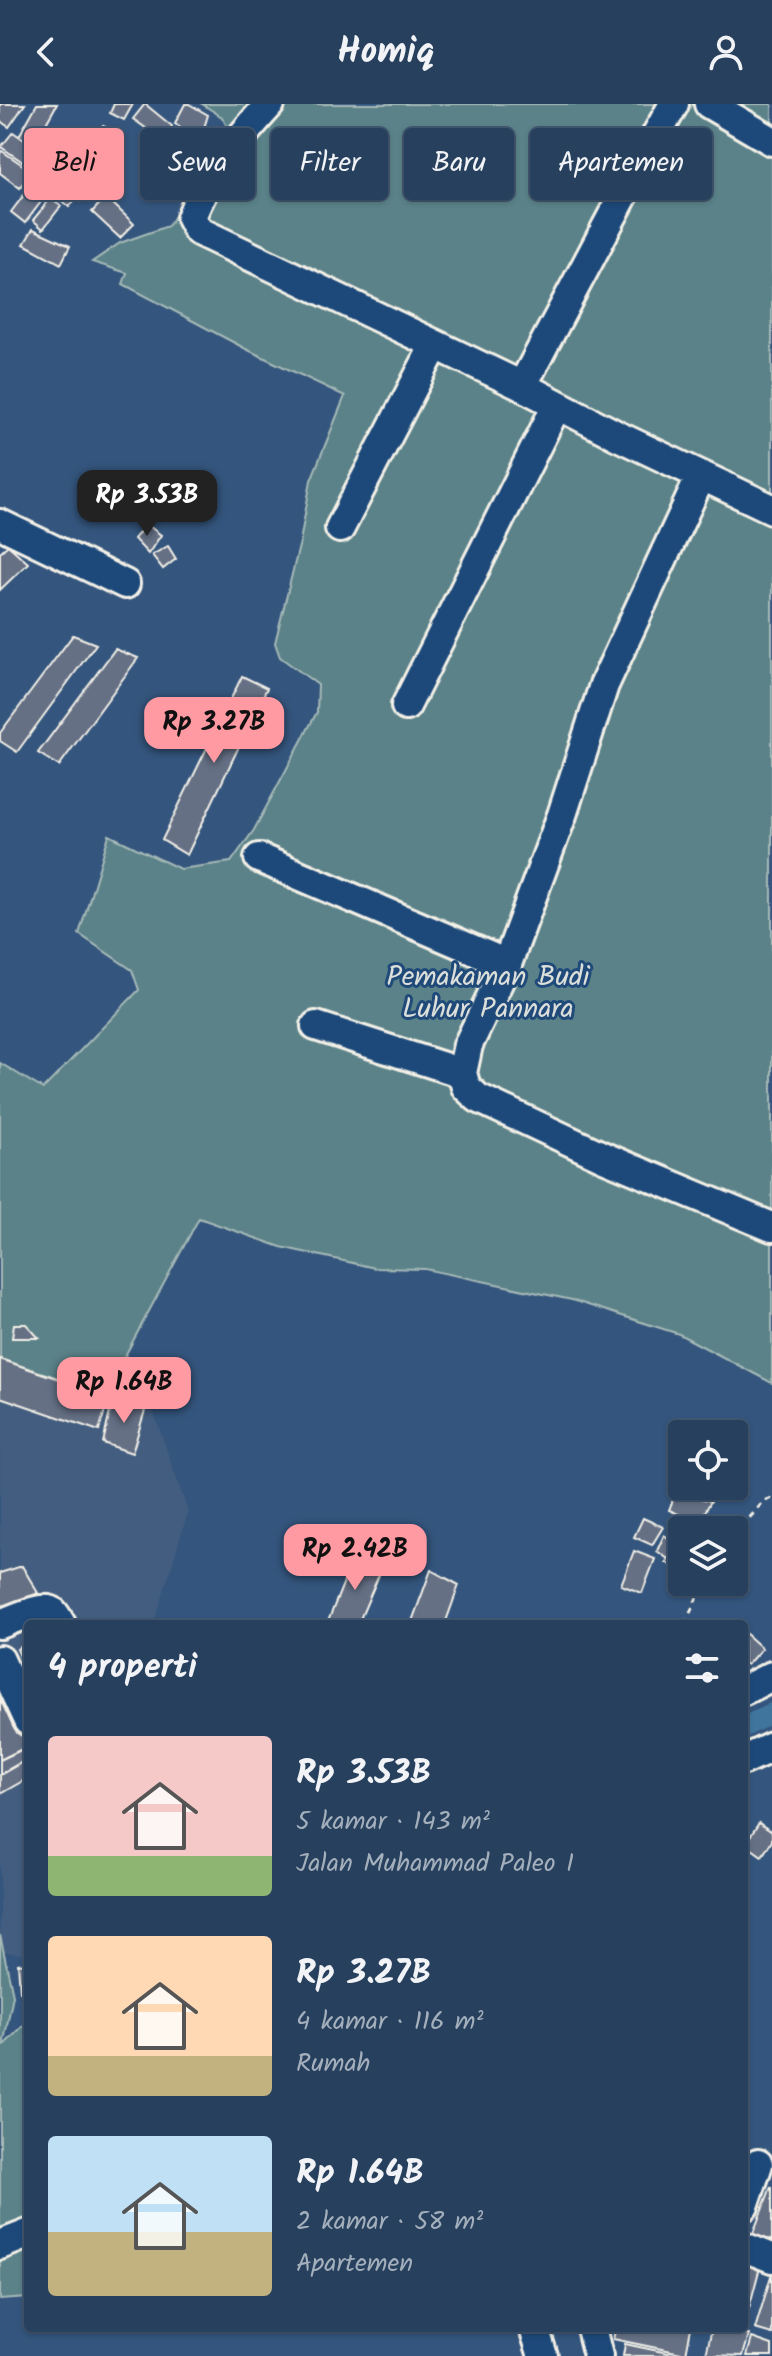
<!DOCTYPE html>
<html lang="id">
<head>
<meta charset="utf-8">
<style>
	:root { --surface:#27405e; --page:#2f4764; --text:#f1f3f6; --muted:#a4afbc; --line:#435973; --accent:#ff9aa2 }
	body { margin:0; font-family:Kalam,sans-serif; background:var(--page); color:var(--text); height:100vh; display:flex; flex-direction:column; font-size:30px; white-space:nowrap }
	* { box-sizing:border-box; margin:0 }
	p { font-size:26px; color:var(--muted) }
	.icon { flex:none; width:44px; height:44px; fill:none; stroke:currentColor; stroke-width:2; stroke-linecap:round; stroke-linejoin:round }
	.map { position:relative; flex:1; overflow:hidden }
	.side { position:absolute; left:24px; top:1516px; width:724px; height:712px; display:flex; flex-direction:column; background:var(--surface); border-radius:8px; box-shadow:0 2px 6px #0004,0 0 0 2px var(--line) }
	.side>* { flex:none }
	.banner { position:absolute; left:24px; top:24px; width:724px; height:72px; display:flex; gap:16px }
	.tools { position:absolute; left:668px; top:1316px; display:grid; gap:16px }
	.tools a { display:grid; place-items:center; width:80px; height:80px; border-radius:8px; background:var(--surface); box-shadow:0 2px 6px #0004,0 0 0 2px var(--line); font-size:40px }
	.price { position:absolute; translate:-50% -68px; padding:0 18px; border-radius:16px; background:var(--accent); color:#111; font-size:26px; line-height:52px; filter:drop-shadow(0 2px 4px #0008) }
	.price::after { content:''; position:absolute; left:50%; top:48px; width:24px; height:18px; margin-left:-12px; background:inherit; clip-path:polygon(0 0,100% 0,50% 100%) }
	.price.on { background:#222; color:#fff }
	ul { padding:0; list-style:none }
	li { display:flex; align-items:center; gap:24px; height:200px; padding:0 24px }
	li span { display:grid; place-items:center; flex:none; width:224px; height:160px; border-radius:8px; color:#555 }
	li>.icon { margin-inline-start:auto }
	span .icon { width:96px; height:96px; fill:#fffc; stroke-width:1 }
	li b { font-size:34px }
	h2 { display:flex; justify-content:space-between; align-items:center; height:96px; padding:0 24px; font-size:34px }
	.chip { padding:0 28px; border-radius:8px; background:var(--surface); box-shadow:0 2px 6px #0004,0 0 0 2px var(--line); font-size:28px; line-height:72px }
	.chip.on { background:var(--accent); color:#111 }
	header { display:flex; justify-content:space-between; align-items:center; height:104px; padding:0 24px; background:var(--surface); font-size:36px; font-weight:600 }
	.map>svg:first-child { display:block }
</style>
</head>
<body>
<header><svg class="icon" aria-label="back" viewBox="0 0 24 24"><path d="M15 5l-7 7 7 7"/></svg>Homiq<svg class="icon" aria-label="person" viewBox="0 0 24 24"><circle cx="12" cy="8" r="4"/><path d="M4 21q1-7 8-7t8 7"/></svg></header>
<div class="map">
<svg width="772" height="2252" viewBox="0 0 772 2252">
	<rect width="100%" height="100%" fill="#34557d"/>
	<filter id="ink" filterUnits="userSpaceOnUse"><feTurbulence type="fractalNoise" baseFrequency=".0125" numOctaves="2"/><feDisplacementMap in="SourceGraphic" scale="16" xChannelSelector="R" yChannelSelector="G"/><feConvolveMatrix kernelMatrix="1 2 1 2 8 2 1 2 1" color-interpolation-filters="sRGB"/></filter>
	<g filter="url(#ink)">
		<!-- built -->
		<path fill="#435d7f" d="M0,1255l105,34 44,5 39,114 -34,112h-126v331l-24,-3 -4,-18z"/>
		<!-- green -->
		<g fill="#5a8288" stroke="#a7bab8" stroke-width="2">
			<path d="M202,0h570v1279l-93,-49 -107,-34 -147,-31 -50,-1 -94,-21 -82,-29 -94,175 -105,-34v-296l43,26 96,-99 -7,-20 -53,-36 30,-99 71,34 51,-7 23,-32 63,-118 1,-27 -38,-28 -5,-14 25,-101 11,-62 34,-84 -99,-47 -123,-65 4,-11 -35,-11 28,-19 48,-17 32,-47 29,-49 -7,-13z"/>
			<path d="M0,1831l13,60 -10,51 25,-25v277l-28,2z"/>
		</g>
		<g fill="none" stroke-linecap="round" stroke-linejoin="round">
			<!-- canal -->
			<path stroke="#41769d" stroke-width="20" d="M744,1623l28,-14"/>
		</g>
		<!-- building -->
		<g fill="#656f85" stroke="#f4f1e8" stroke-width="2">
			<path d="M0,0h25l-16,23 -9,-6z"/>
			<path d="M37,0h20l-23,41 -15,-9z"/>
			<path d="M114,0h19l-9,16 -14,-7z"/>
			<path d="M145,0l27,22 -5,17 -34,-24z"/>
			<path d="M185,0h4l19,11 -8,26 -25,-18z"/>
			<path d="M103,22l18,9 -18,37 -22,-10z"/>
			<path d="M13,28l37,26 -11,15 -38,-26z"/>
			<path d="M2,47l31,21 -13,16 -20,-15v-20z"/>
			<path d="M55,62l29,24 -15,17 -28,-24z"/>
			<path d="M30,83l14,11 -19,25 -14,-11z"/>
			<path d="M106,93l28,27 -14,14 -28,-26z"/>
			<path d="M50,95l11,7 -18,23 -10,-9z"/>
			<path d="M33,125l37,17 -9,18 -37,-20z"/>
			<path d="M146,420l15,11 -13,19 -14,-15z"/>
			<path d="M8,441l20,18 -28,27v-38z"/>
			<path d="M168,442l8,13 -13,10 -11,-14z"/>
			<path d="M73,531l23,9 -79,108 -17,-11v-8z"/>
			<path d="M115,545l23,9 -79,108 -21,-13z"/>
			<path d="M242,572l25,12 -80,167 -25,-15z"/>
			<path d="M14,1220h12l13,14h-27z"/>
			<path d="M0,1255l109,37 -10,35 -99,-34z"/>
			<path d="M113,1294l33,9 -14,46 -29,-10z"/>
			<path d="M746,1325l-2,25 -10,-1v-19h-2v-4z"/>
			<path d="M685,1382h18l6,5 -7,8 -18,-11z"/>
			<path d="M676,1388l35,9 -12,22 -30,-13z"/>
			<path d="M643,1414l20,9 -11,18 -18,-8z"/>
			<path d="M664,1431l13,9 -9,15 -11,-8z"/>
			<path d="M675,1445l7,5v19l-16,-11z"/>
			<path d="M634,1447l21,8 -13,34 -21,-8z"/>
			<path d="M355,1450l27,14 -24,56h-31z"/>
			<path d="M22,1462l16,27 -38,17v-37z"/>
			<path d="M431,1466l28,15 -14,39h-34z"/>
			<path d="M744,1528l18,16 -15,17 -3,-2z"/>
			<path d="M28,1539v31l-11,-25z"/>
			<path d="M0,1585l28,57 -28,14z"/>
			<path d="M21,1646l4,10 -25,14v-14z"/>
			<path d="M28,1655v19l-28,16v-19z"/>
			<path d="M759,1719l13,9v9l-10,15 -17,-12z"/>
			<path d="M28,1859v30l-8,-2 -2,-27z"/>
			<path d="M771,2083l1,1v56l-20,-8z"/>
			<path d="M744,2159l16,4 -16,60z"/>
			<path d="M771,2172h1v58l-17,-5z"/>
			<path d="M616,2224h75l-5,26 -73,-15z"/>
			<path d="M712,2224l37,7 -6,21 -37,-1z"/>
			<path d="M752,2234l20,7v11h-25z"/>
			<path d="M625,2240l57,12h-59z"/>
		</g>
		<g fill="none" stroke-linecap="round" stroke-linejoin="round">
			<!-- minor casing -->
			<g stroke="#f4f1e8" stroke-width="34">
				<g id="minor">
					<path d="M270,0c-29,32 -64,72 -79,114l7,13 324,155 96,50 154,73"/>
					<path d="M709,0l63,37"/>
					<path d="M522,282l118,-222 34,-60"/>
					<path d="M701,372l-97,209 -42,130 -55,149 -39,81 -6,28 4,14 12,11 126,59 168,70"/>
					<path d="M0,420l125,60"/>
					<path d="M340,424l95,-183"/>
					<path d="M406,602l151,-301"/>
					<path d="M259,754l248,106"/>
					<path d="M316,922l146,47"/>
					<path d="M0,1520c12,-4 43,-20 53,-12 3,3 6,9 8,12"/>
					<path d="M0,1556l28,61"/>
					<path d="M744,1586l28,-14"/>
					<path d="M744,1656l28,-13"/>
					<path d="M744,2102l14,-42"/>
					<path d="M0,2141l28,-11"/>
					<path d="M744,2143l28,11"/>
					<path d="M534,2224l9,28"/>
					<path d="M591,2224l7,28"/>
				</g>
			</g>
			<!-- path -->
			<g stroke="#f4f1e8" stroke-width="3" stroke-dasharray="6 6" stroke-linecap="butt">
				<path d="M734,1432l30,-35 8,-3"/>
				<path d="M685,1520l19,-42"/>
			</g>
			<!-- minor -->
			<use href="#minor" stroke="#1f4a7a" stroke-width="28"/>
		</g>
	</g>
	<g text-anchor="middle" stroke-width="6" stroke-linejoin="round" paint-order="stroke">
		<!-- park labels -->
		<g font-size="28" fill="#dde0da" stroke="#1f4a7a">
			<text x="488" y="881">Pemakaman Budi<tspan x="488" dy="32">Luhur Pannara</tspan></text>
		</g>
	</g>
</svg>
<div class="tools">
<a><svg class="icon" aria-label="locate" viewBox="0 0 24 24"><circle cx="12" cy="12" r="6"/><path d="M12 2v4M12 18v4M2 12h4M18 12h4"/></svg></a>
<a><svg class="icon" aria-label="layers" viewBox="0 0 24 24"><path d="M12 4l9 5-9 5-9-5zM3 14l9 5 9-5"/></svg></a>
</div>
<b class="price on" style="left:147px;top:434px">Rp 3.53B</b>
<b class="price" style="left:214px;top:661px">Rp 3.27B</b>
<b class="price" style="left:124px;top:1321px">Rp 1.64B</b>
<b class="price" style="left:355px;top:1488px">Rp 2.42B</b>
<div class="banner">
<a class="chip on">Beli</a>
<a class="chip">Sewa</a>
<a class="chip">Filter</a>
<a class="chip">Baru</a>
<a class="chip">Apartemen</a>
</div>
<section class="side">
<h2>4 properti<svg class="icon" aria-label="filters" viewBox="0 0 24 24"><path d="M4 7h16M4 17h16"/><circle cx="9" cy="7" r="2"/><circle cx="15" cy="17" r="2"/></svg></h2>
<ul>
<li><span style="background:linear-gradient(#f6c9c9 75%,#8fb573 0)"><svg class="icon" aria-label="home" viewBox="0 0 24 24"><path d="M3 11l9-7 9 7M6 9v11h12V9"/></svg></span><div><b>Rp 3.53B</b><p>5 kamar · 143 m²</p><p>Jalan Muhammad Paleo I</p></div></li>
<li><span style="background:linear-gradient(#ffd9b3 75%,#c2b280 0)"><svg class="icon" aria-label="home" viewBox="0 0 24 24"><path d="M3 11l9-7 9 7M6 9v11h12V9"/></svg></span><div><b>Rp 3.27B</b><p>4 kamar · 116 m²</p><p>Rumah</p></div></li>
<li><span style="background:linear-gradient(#bfe0f5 60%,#c2b280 0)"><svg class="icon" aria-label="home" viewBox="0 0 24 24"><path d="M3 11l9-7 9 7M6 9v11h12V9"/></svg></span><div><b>Rp 1.64B</b><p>2 kamar · 58 m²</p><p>Apartemen</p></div></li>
</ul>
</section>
</div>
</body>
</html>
